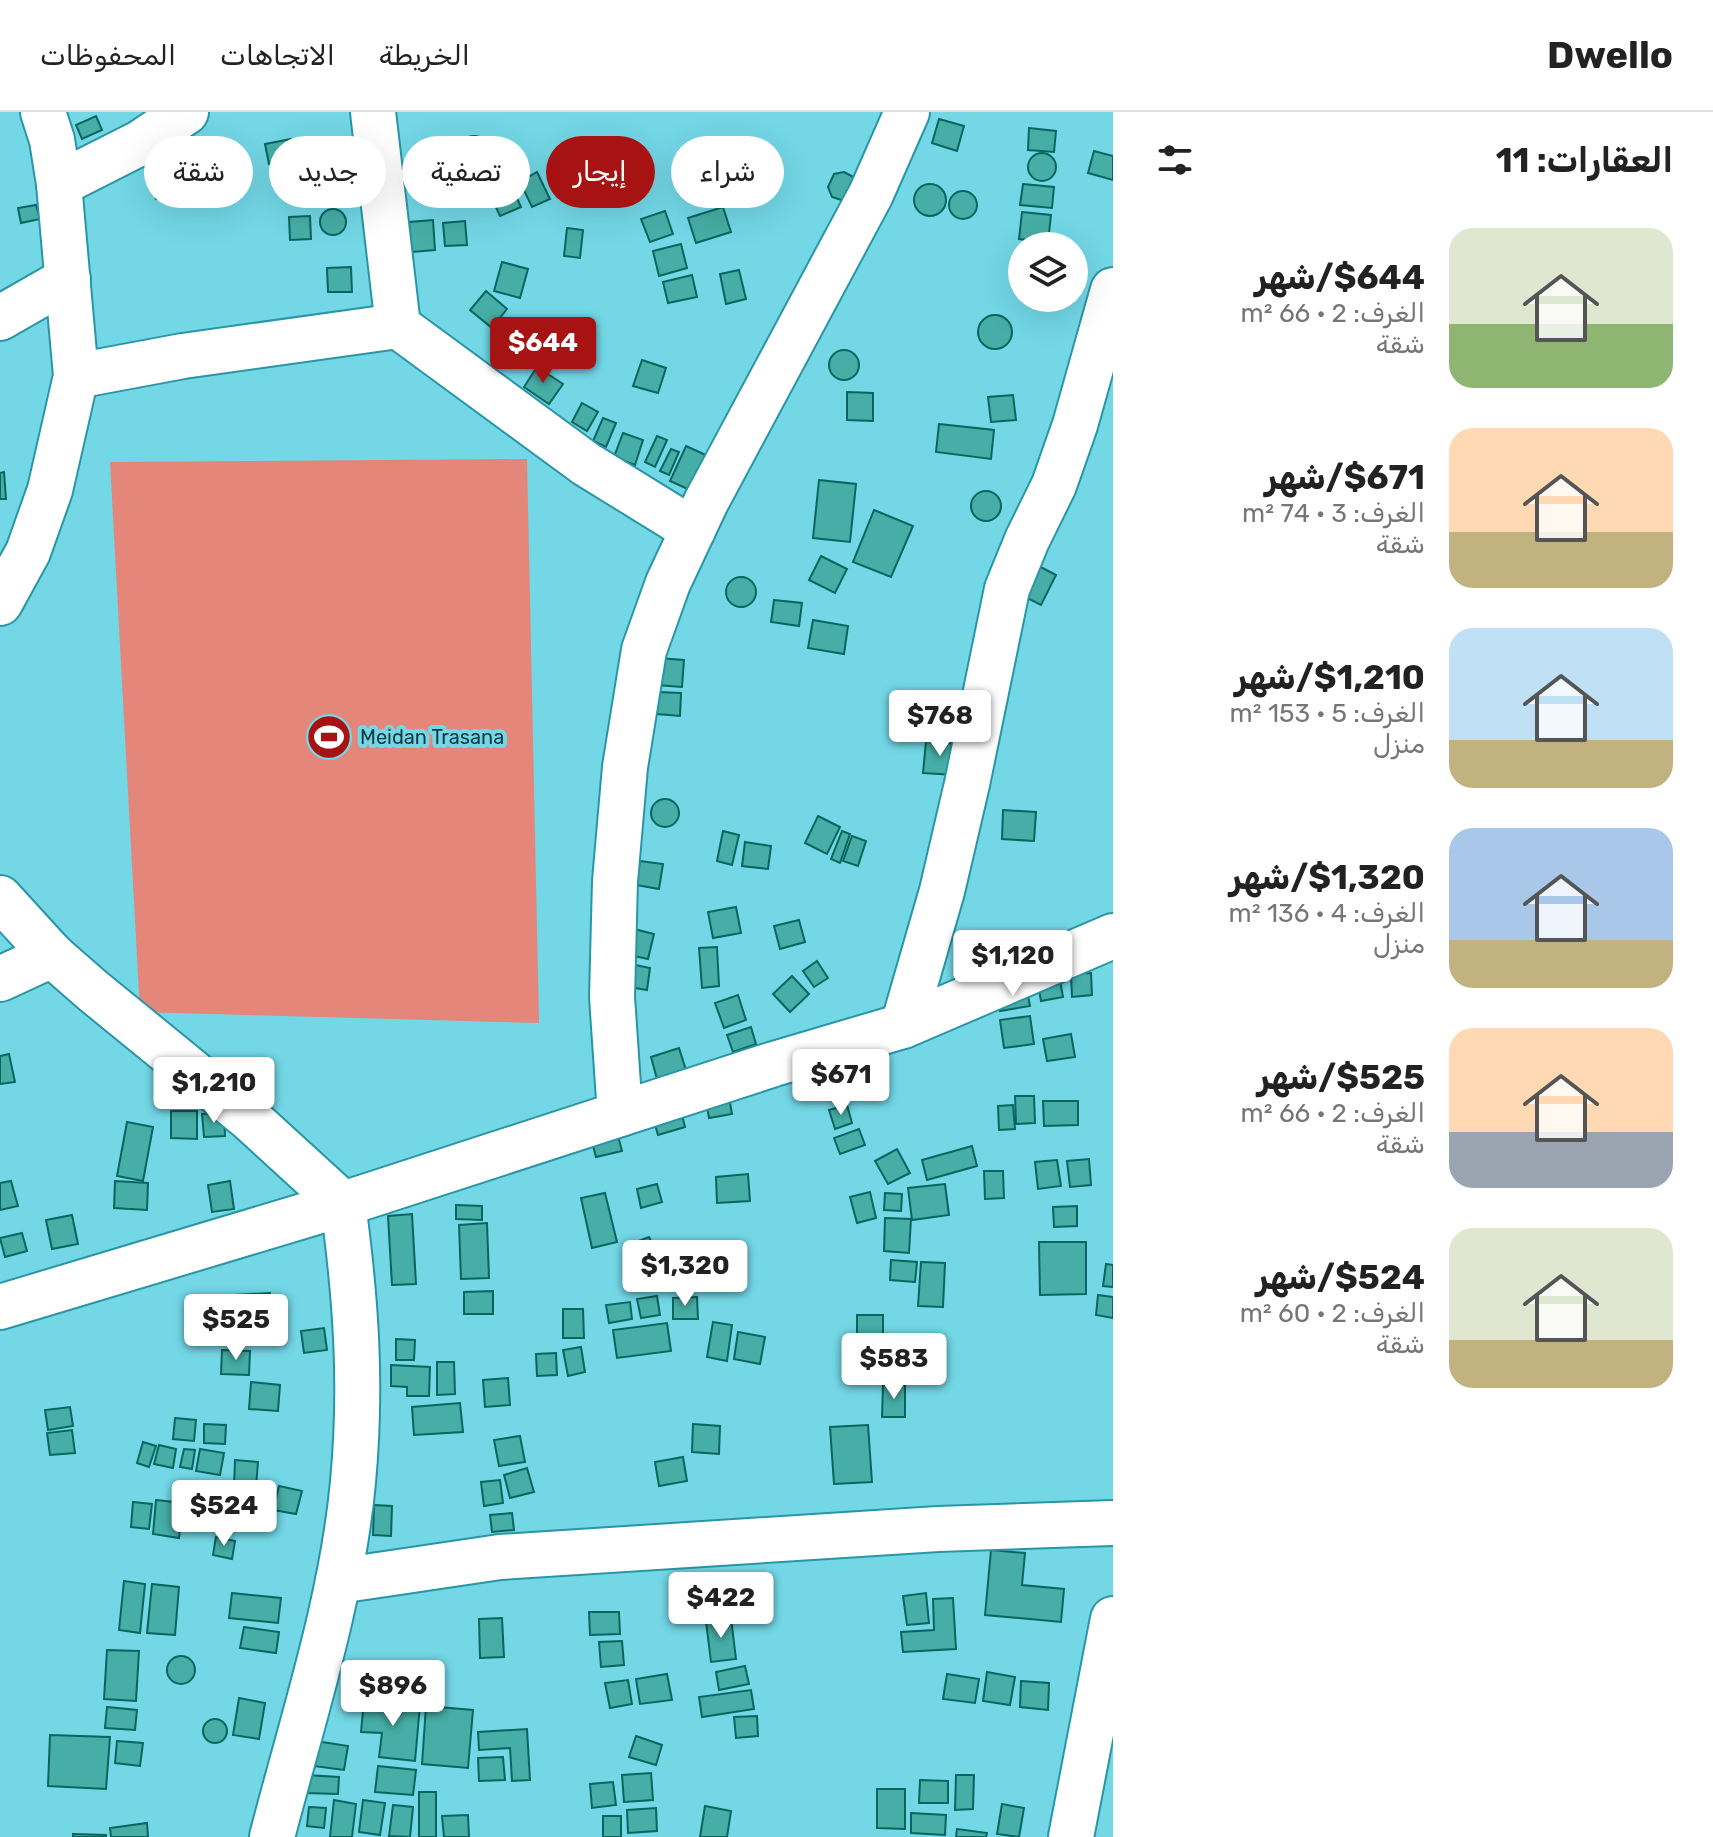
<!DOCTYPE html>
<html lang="ar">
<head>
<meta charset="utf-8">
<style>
	:root { --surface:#fff; --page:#f6f6f6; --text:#222; --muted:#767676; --line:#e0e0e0; --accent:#a71212 }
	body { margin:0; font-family:Rubik,Cairo,sans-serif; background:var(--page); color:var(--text); direction:rtl; height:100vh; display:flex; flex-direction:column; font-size:30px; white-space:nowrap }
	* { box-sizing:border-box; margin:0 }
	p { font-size:26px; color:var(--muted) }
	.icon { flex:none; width:44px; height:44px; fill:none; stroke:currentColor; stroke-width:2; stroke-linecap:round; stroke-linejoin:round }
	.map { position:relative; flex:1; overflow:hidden; direction:ltr }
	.side { display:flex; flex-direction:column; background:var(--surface); width:600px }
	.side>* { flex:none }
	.guide { position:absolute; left:24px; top:24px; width:760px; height:72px; direction:rtl; display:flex; gap:16px }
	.controls { position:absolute; left:1008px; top:120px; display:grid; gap:16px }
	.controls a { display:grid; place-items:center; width:80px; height:80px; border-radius:50%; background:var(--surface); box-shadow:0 8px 32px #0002; font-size:40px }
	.price { position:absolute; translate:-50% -68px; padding:0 18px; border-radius:8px; background:#fff; color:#222; font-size:26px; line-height:52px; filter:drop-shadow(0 2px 4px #0008) }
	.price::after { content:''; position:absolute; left:50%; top:48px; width:24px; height:18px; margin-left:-12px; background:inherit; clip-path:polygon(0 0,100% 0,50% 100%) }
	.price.current { background:var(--accent); color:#fff }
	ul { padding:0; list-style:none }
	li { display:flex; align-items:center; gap:24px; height:200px; padding:0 40px }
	li span { display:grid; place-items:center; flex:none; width:224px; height:160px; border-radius:24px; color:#555 }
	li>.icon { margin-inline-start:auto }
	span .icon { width:96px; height:96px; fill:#fffc; stroke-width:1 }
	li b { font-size:34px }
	h2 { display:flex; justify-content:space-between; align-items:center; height:96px; padding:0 40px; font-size:34px }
	.tag { padding:0 28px; border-radius:36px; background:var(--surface); box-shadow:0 8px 32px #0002; font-size:28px; line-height:72px }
	.tag.current { background:var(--accent); color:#fff }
	header { display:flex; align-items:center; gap:48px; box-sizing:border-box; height:112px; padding:0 40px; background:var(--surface); border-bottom:2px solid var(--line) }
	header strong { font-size:38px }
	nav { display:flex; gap:44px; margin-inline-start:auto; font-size:28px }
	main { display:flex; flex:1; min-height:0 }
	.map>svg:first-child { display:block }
</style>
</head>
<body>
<header>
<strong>Dwello</strong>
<nav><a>الخريطة</a><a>الاتجاهات</a><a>المحفوظات</a></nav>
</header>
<main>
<section class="side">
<h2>العقارات: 11<svg class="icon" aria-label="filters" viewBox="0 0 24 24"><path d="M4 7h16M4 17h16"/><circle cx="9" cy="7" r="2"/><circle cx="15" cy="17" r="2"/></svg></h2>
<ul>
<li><span style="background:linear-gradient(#dfe7d0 60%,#8fb573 0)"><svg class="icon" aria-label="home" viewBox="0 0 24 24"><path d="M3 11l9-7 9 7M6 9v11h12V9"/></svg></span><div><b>$644/شهر</b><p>الغرف: 2 · 66 m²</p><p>شقة</p></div></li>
<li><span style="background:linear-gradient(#ffd9b3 65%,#c2b280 0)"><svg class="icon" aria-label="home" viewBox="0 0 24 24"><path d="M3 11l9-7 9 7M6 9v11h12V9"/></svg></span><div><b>$671/شهر</b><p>الغرف: 3 · 74 m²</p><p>شقة</p></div></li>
<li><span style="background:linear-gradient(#bfe0f5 70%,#c2b280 0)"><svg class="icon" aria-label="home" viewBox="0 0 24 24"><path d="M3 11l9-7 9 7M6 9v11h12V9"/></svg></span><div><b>$1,210/شهر</b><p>الغرف: 5 · 153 m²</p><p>منزل</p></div></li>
<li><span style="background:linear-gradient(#a9c7e8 70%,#c2b280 0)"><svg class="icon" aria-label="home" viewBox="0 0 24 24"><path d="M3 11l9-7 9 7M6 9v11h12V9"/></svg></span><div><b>$1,320/شهر</b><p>الغرف: 4 · 136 m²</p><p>منزل</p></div></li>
<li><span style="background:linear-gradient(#ffd9b3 65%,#9aa5b1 0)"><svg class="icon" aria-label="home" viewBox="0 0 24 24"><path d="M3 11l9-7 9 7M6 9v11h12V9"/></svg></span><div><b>$525/شهر</b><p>الغرف: 2 · 66 m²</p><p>شقة</p></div></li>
<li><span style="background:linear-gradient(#dfe7d0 70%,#c2b280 0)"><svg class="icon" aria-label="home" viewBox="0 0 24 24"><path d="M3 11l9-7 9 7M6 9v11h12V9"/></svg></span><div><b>$524/شهر</b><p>الغرف: 2 · 60 m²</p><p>شقة</p></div></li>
</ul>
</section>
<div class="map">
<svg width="1113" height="1725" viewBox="0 0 1113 1725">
	<rect width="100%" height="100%" fill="#73d7e6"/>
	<!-- green -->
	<path fill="#e4867a" d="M527,347l12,564 -399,-11 -30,-550z"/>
	<!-- building -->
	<g fill="#46aea6" stroke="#09655f" stroke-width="2">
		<path d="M96,4l6,14 -20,9 -6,-14z"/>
		<path d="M939,7l25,7 -7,25 -25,-8z"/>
		<path d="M1029,16l27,3 -2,21 -26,-2z"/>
		<circle cx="474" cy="38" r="14"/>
		<path d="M291,27l4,21 -26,4 -4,-20z"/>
		<path d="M1094,39l19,5v24l-25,-7z"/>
		<circle cx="1042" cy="55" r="14"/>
		<path d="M314,57l2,25 -34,2 -2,-25z"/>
		<path d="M537,60l13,27 -18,8 -12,-25z"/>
		<path d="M844,60l13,7 -10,23 -15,-5 -4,-10 6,-13z"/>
		<path d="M175,63l6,16 -25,8 -6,-16z"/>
		<circle cx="930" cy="88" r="16"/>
		<path d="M1023,72l31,3 -2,21 -32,-3z"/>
		<path d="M513,77l8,18 -21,9 -8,-17z"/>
		<circle cx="963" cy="93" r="14"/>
		<path d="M36,93l4,14 -19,4 -3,-15z"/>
		<path d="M723,95l8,25 -35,11 -8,-25z"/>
		<circle cx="333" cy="110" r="13"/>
		<path d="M665,99l8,23 -23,8 -9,-23z"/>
		<path d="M1022,100l29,3 -3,27 -29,-3z"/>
		<path d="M310,104l1,23 -21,1 -1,-23z"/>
		<path d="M433,108l2,30 -23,2 -3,-30z"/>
		<path d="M465,109l2,24 -22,1 -2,-23z"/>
		<path d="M567,116l16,2 -3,28 -16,-2z"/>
		<path d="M681,132l6,24 -28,8 -6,-25z"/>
		<path d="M502,150l26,7 -8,29 -26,-7z"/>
		<path d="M351,155l1,25h-24l-1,-24z"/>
		<path d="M739,158l7,29 -20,5 -6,-30z"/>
		<path d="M692,163l5,22 -29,6 -5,-21z"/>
		<path d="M486,179l21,18 -15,19 -22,-18z"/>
		<circle cx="995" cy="220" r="17"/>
		<circle cx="844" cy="253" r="15"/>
		<path d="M642,248l24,8 -8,25 -25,-7z"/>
		<path d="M537,255l26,17 -14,20 -25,-17z"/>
		<path d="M847,280l26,1v28l-26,-1z"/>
		<path d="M1013,283l3,25 -25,2 -3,-25z"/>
		<path d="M582,291l16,9 -11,19 -15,-9z"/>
		<path d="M603,306l13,5 -10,24 -13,-6z"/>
		<path d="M939,312l55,6 -3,29 -55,-7z"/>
		<path d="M623,321l20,7 -8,25 -21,-8z"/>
		<path d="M657,324l10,4 -12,27 -10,-5z"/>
		<path d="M686,334l22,10 -16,35 -22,-10z"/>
		<path d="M671,337l8,3 -10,23 -9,-4z"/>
		<path d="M4,360l2,27h-6v-26z"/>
		<path d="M819,368l37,4 -6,58 -37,-4z"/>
		<circle cx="986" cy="394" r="15"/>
		<path d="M874,398l39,16 -22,51 -38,-15z"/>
		<path d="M821,444l26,13 -12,24 -26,-13z"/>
		<path d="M1025,447l31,16 -15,30 -32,-16z"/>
		<circle cx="741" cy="480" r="15"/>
		<path d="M774,488l28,3 -3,23 -28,-4z"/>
		<path d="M813,508l35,6 -4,28 -36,-6z"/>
		<path d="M658,546l26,2 -2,27 -26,-2z"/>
		<path d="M658,580l23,1 -1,23 -23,-2z"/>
		<path d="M926,629l31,3 -2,31 -32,-2z"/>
		<circle cx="665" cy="701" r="14"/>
		<path d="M1003,698l33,2 -2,29 -32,-2z"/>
		<path d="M818,704l22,11 -13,27 -22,-11z"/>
		<path d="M723,719l16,4 -7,30 -15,-4z"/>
		<path d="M842,719l8,3 -10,29 -9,-4z"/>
		<path d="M852,724l14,5 -8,25 -15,-5z"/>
		<path d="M745,730l26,4 -3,23 -26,-3z"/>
		<path d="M640,749l23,3 -4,25 -23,-4z"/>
		<path d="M736,795l5,26 -28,5 -5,-26z"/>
		<path d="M799,808l6,22 -25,7 -6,-23z"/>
		<path d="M630,816l24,6 -6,25 -23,-5z"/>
		<path d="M717,835l2,39 -17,2 -3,-40z"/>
		<path d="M817,849l11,17 -14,9 -11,-16z"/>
		<path d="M621,850l29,6 -3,22 -30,-5z"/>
		<path d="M1091,861l1,22 -20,2 -1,-23z"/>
		<path d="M1059,862l4,23 -22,4 -4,-23z"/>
		<path d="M792,864l17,18 -19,18 -17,-18z"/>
		<path d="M1026,873l4,21 -30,5 -4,-22z"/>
		<path d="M738,883l8,25 -22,8 -9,-25z"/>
		<path d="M1030,904l4,28 -30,4 -4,-28z"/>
		<path d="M751,915l5,17 -23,8 -6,-17z"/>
		<path d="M1071,922l4,23 -28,4 -4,-22z"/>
		<path d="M679,936l7,22 -29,9 -6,-22z"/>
		<path d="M9,942l6,28 -15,2v-28z"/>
		<path d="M728,979l4,23 -23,4 -4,-23z"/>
		<path d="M1015,984h19l1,27 -19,1z"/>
		<path d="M1043,989h35v24l-34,1z"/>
		<path d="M847,993l5,18 -17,6 -6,-19z"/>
		<path d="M1013,993l2,24 -16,1 -1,-24z"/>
		<path d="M680,995l5,20 -27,8 -6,-21z"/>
		<path d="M171,999h26v28l-26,-1z"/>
		<path d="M224,1001l1,23 -21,1 -2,-23z"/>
		<path d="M127,1010l26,5 -10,54 -26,-5z"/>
		<path d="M859,1017l6,16 -25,9 -6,-16z"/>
		<path d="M617,1020l5,19 -26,6 -5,-19z"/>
		<path d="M972,1034l5,20 -50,14 -5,-20z"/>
		<path d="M897,1037l13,24 -22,11 -13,-23z"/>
		<path d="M1089,1047l2,26 -21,2 -3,-26z"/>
		<path d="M1057,1048l4,26 -23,3 -3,-27z"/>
		<path d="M984,1059h19l1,27 -19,1z"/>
		<path d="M748,1062l2,27 -33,2 -1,-26z"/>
		<path d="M11,1069l7,25 -18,4v-27z"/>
		<path d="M115,1069l33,2 -1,27 -33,-2z"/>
		<path d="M230,1069l4,28 -22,3 -4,-27z"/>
		<path d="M657,1072l5,18 -21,6 -4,-19z"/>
		<path d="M945,1072l4,31 -37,5 -4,-32z"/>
		<path d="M870,1080l6,26 -19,5 -7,-26z"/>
		<path d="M605,1081l12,49 -25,6 -11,-50z"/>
		<path d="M885,1081l17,1 -1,17 -17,-1z"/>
		<path d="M456,1093l26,1v14l-26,-1z"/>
		<path d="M1077,1094v20l-23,1 -1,-20z"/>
		<path d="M412,1102l4,70 -24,1 -4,-69z"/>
		<path d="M72,1103l6,29 -26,5 -6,-29z"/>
		<path d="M885,1106l26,1 -2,34 -25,-2z"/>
		<path d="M487,1111l2,55 -28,1 -2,-54z"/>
		<path d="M22,1121l5,18 -22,6 -5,-19z"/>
		<path d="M649,1125l8,17 -18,8 -8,-18z"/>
		<path d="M1039,1130h47v52l-46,1z"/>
		<path d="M891,1148l26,2 -2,20 -25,-2z"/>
		<path d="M921,1150l24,1 -2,44 -25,-1z"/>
		<path d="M1106,1152l7,1v22l-10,-1z"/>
		<path d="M493,1179v23h-29v-22z"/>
		<path d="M270,1181l2,31 -34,2 -3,-31z"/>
		<path d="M1098,1183l15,2v21l-17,-3z"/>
		<path d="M657,1184l3,19 -19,3 -4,-19z"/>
		<path d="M697,1185l1,22h-25v-21z"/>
		<path d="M630,1190l2,17 -23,4 -3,-18z"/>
		<path d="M563,1197h20l1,29h-21z"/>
		<rect x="857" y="1203" width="26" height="24"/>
		<path d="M713,1210l19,3 -5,36 -20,-4z"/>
		<path d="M667,1211l4,28 -54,7 -4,-28z"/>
		<path d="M324,1216l3,22 -23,3 -3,-22z"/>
		<path d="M738,1220l27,5 -5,27 -26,-5z"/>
		<path d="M396,1227l19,1 -1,20h-18z"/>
		<path d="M581,1235l4,25 -17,4 -5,-26z"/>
		<path d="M222,1238l28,1 -1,24 -28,-1z"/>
		<path d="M556,1241l1,22 -20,1 -1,-22z"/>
		<path d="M437,1250h17l1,32 -18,1z"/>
		<path d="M391,1253l39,2 -1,29h-22v-9l-16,-1z"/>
		<path d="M508,1266l2,27 -25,2 -2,-27z"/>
		<path d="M251,1270l29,3 -2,26 -29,-2z"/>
		<path d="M883,1273h22v32h-23z"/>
		<path d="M460,1291l3,29 -49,3 -2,-28z"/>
		<path d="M70,1295l3,19 -25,4 -3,-20z"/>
		<path d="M175,1306l21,2 -2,21 -21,-2z"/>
		<path d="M204,1312l22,1 -1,19 -21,-1z"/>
		<path d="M693,1312l27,2 -1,28 -27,-2z"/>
		<path d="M868,1313l4,57 -38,2 -4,-57z"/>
		<path d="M72,1318l3,23 -25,2 -3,-22z"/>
		<path d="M520,1324l5,26 -26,4 -5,-26z"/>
		<path d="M143,1330l13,4 -7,21 -12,-4z"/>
		<path d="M159,1333l17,4 -3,19 -19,-4z"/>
		<path d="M184,1337l11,1 -3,19 -12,-2z"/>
		<path d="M200,1337l24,4 -4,22 -24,-4z"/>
		<path d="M683,1345l4,24 -28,5 -4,-24z"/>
		<path d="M235,1348l23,2 -2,25h-22z"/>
		<path d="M527,1356l7,24 -24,6 -6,-23z"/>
		<path d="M500,1368l3,23 -19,3 -3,-24z"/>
		<path d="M279,1374l23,5 -6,23 -23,-4z"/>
		<path d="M156,1388l27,3 -4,35 -26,-4z"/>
		<path d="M133,1390l19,2 -3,25 -18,-2z"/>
		<path d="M374,1393l18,1 -1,30 -18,-1z"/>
		<path d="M512,1401l2,17 -22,2 -2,-17z"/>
		<path d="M216,1425l19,4 -3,18 -19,-4z"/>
		<path d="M991,1438l34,3 -3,32 42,4 -3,33 -76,-7z"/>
		<path d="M124,1469l21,3 -5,49 -21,-3z"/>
		<path d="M152,1472l27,3 -4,48 -28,-2z"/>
		<path d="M232,1481l49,5 -3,25 -49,-5z"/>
		<path d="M926,1481l3,30 -22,2 -4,-29z"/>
		<path d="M953,1486l3,51 -53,3 -2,-20 33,-2 -1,-31z"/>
		<path d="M589,1500h30l1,22 -30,1z"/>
		<path d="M502,1506l2,39 -24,1 -1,-39z"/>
		<path d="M731,1506l5,41 -25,3 -5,-41z"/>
		<path d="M244,1515l35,5 -3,21 -36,-5z"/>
		<path d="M622,1529l2,24 -23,2 -2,-25z"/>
		<path d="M107,1538l32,1 -3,50 -32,-2z"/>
		<circle cx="181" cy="1558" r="14"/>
		<path d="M745,1554l4,18 -30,6 -3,-18z"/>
		<path d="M987,1560l28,5 -5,28 -27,-4z"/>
		<path d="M667,1562l5,26 -32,4 -4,-25z"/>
		<path d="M947,1562l32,5 -4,24 -32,-4z"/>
		<path d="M628,1568l4,24 -22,4 -5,-25z"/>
		<path d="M1021,1569l28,2 -1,27 -28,-3z"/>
		<path d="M751,1578l3,19 -52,8 -3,-20z"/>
		<path d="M239,1586l26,5 -6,36 -26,-4z"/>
		<path d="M364,1588l56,5 -5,56 -36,-4 3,-24 -21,-1z"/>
		<path d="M426,1594l47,4 -5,58 -46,-4z"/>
		<path d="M107,1595l30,3 -2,20 -30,-2z"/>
		<path d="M757,1604l1,20 -22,2 -2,-21z"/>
		<circle cx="215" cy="1619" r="12"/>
		<path d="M527,1617l3,51 -18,1 -2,-33 -31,2 -1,-18z"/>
		<path d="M50,1623l60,2 -4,52 -58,-3z"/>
		<path d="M636,1624l26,9 -6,20 -27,-8z"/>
		<path d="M117,1629l26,2 -3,23 -25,-3z"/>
		<path d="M316,1629l32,5 -4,24 -31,-4z"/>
		<path d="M503,1645l2,23 -26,1 -1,-23z"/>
		<path d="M378,1654l38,4 -3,25 -38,-3z"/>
		<path d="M651,1661l2,27 -29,2 -2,-27z"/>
		<path d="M306,1663l33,2 -1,17 -32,-1z"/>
		<path d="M956,1663h18l-1,34 -18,1z"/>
		<path d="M920,1668l28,1v22h-29z"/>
		<path d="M613,1670l3,23 -24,3 -2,-24z"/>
		<path d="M877,1677h28v40l-28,-1z"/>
		<rect x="419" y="1680" width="17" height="45"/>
		<path d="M334,1688l22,4 -4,33h-22z"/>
		<path d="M363,1688l22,3 -5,32 -21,-3z"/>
		<path d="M1002,1692l22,4 -5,29 -22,-3z"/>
		<path d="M393,1693l20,2 -3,30 -21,-1z"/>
		<path d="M705,1694l26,5 -4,26h-27z"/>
		<path d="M309,1695l17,1 -2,20 -17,-2z"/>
		<path d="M656,1696l1,23 -29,2 -1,-23z"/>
		<path d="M911,1701l35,2 -1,20 -34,-2z"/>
		<path d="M468,1703l1,22h-25l-2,-21z"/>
		<rect x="603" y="1704" width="18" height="21"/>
		<path d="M147,1711l1,14h-37l-1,-9z"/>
		<path d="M957,1717l30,4 -1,4h-30z"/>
		<path d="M73,1722l33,1v2h-33z"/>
	</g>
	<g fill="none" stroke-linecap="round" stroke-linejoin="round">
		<!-- street casing -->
		<g stroke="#2996a5" stroke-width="48">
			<g id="street">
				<path d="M373,0l25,214"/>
				<path d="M59,72l81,-41 46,-31"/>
				<path d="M0,206l68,-39"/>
				<path d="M76,264l107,-20 215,-30 188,138 107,66"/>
				<path d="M0,491l28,-51 22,-62 26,-114 -17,-192 -7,-44 -9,-28"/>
				<path d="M0,786l52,57 40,35 158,129 93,85c13,96 19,181 10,278 -11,119 -51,239 -81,355"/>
				<path d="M0,867l52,-24"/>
				<path d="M903,914l39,-135 25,-107 40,-195 20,-49 27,-55 21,-60 38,-135"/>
				<path d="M620,1002l-8,-117 3,-116 10,-114 19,-117 24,-67 38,-81 165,-308 36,-82"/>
				<path d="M0,1195l343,-103 431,-140 129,-38 210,-90"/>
				<path d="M338,1469l162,-24 438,-28 175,-6"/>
				<path d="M1071,1725l42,-218"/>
			</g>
		</g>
		<!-- street -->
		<use href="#street" stroke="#fff" stroke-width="44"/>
	</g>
	<!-- icons -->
	<defs>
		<g id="stadium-disc" transform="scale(2.3)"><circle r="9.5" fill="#a71212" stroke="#73d7e6"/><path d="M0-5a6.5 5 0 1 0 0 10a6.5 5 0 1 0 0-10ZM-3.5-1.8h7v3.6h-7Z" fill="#fff"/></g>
	</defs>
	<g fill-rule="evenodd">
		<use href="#stadium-disc" x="329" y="625"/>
	</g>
	<g text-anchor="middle" stroke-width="8" stroke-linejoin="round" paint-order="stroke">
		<!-- poi labels -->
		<g font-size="20" fill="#0c393f" stroke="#73d7e6" text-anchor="start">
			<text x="360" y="632">Meidan Trasana</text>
		</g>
	</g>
</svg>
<div class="controls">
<a><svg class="icon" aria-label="layers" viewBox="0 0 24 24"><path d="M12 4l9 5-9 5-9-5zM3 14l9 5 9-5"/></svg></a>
</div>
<b class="price current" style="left:543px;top:273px">$644</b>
<b class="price" style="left:940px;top:646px">$768</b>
<b class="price" style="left:1013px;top:886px">$1,120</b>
<b class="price" style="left:841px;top:1005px">$671</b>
<b class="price" style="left:214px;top:1013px">$1,210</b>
<b class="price" style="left:685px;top:1196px">$1,320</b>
<b class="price" style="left:236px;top:1250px">$525</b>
<b class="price" style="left:894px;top:1289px">$583</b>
<b class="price" style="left:224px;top:1436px">$524</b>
<b class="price" style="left:721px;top:1528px">$422</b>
<b class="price" style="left:393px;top:1616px">$896</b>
<div class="guide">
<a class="tag">شراء</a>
<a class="tag current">إيجار</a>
<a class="tag">تصفية</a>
<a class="tag">جديد</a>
<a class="tag">شقة</a>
</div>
</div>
</main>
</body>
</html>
